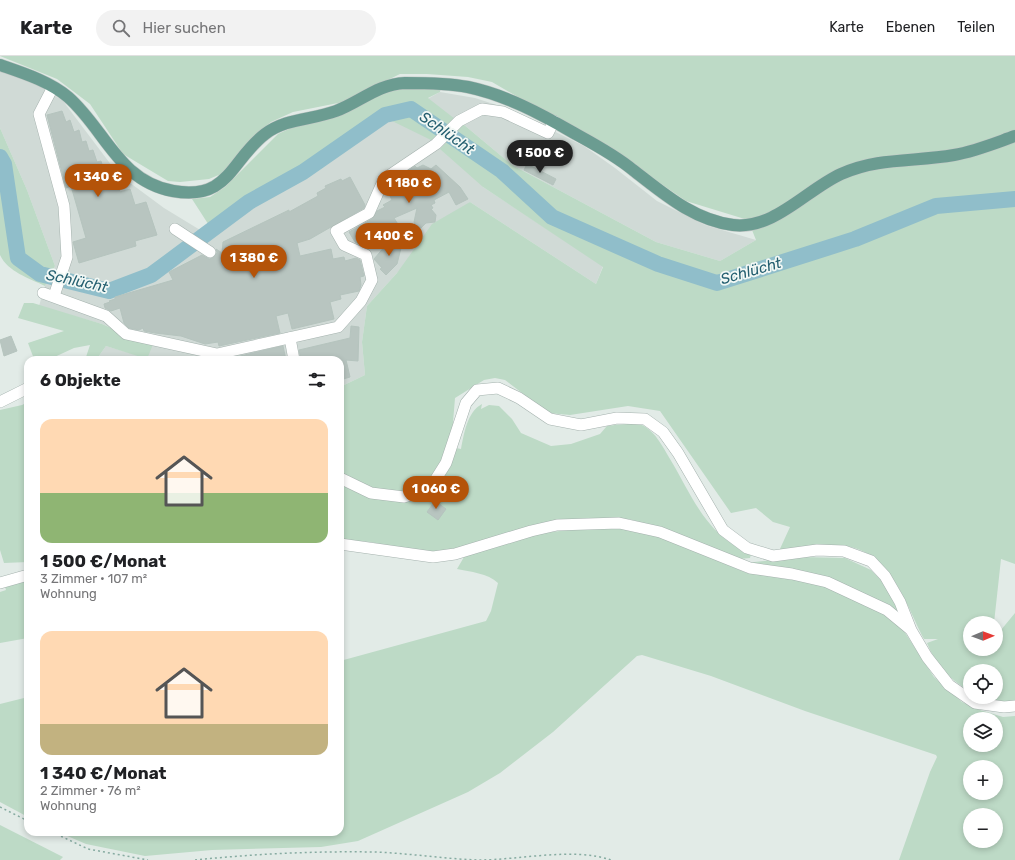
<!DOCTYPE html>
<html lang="de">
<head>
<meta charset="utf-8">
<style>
	:root { --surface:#fff; --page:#f2f2f2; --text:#202124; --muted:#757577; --line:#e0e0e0; --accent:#b45309 }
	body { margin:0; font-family:Rubik,sans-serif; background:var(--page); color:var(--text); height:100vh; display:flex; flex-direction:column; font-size:15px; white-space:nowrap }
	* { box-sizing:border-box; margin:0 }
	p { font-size:13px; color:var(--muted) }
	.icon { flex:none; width:22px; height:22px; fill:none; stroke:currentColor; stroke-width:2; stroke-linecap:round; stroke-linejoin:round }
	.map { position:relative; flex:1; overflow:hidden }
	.sheet { position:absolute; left:24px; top:300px; width:320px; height:480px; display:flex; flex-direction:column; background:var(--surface); border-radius:12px; box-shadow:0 2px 6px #0003 }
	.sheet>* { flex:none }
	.needle { width:26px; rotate:89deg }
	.fabs { position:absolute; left:963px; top:560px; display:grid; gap:8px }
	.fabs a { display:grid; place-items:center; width:40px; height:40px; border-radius:50%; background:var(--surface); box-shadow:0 2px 6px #0003; font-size:20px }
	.price { position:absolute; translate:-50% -34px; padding:0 9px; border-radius:14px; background:var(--accent); color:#fff; font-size:13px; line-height:26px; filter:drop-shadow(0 1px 2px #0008) }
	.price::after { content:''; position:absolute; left:50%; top:24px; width:12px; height:9px; margin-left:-6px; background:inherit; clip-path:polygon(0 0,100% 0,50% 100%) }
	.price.on { background:#222; color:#fff }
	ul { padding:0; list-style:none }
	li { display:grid; align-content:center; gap:8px; height:212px; padding:0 16px }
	li span { display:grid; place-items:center; height:124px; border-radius:12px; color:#555 }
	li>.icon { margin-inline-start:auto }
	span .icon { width:72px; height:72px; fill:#fffc; stroke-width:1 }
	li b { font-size:17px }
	h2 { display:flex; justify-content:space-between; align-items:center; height:48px; padding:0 16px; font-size:17px }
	header { display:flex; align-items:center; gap:24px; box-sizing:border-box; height:56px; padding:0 20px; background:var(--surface); border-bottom:1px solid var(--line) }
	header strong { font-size:19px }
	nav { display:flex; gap:22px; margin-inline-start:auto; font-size:14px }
	.search { width:280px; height:36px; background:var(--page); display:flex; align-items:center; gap:10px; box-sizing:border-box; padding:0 14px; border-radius:22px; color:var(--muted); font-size:15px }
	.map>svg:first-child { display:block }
</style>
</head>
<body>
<header>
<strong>Karte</strong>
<div class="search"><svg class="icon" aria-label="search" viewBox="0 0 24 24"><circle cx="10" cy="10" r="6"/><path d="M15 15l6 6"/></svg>Hier suchen</div>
<nav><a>Karte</a><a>Ebenen</a><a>Teilen</a></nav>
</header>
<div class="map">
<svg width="1015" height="804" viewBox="0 0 1015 804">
	<rect width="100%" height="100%" fill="#e2ebe7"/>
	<!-- built -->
	<path fill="#d0dad6" d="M0,14l33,12 30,19 55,73 46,34 46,28 180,-116 50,-28 35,6 34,11 75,37 31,22 42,33 48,24 51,15 -36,21 -64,-19 -144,-77 -49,-41 20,63 120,79 -7,18 -126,-82 -73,71 -30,33 -5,36 3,33 -25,12v-27h-244l10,-14 41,12 -18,-22 -27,-12 -63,-18 6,-20 10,-20 -28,-76 -27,-62z"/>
	<!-- green -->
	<g fill="#bddac6" fill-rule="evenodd">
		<path d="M0,0h1015v508l-14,-5 -7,64h-24v26h26v-13l19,-23v90l-26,-2 -8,-4h15v-26h-26v20c-19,-10 -35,-27 -43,-48l11,-4h-14c-21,-41 -36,-96 -93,-94 -17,0 -35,4 -52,6l11,-24 -17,-5 -17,-14 -25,5 -71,-102 -32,-5 -58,9 -22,-2 -43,-33 -10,-2 -11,2 -29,18 -4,49 10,2c3,-15 6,-37 21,-45l-1,5 8,-4 10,1 13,13 9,14 30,13 20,-2 29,-10 7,-8c8,-1 31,-4 37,0 12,7 19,21 26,33 24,40 35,75 81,95l-1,4 -11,1 -86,-33 -24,-7 -45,2 -151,35 -62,-14 -31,-2v-153l25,-12 -3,-33 5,-36 30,-33 35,-49 38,-22 126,82 7,-17 -120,-80 -43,-38 23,-25 49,41 144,77 64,19 36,-21 -8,-20 -62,-19 -64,-44 -130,-75 -24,-5 -41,-3h-27l-57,28 -50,10 -22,10 -21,18 -29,34 -12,5 -29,3 -12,-1 -45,-27 -33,-50 -33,-25z"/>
		<path d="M441,30l-1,6 -12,6 27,21 -22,22 -43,-21 -96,63 -82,47 -20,-31 18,-2 15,-10 53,-53 17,-8 102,-39z"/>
		<path d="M0,72l27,62 28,76 -10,20c-16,-8 -37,-14 -45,-31z"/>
		<path d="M24,247h9l69,21 27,12 25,6 -7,17 -41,-13 -10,14h-11l5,-15 -16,3 -26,12 -14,-1 -6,-16 36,-12 -46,-13z"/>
		<path d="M28,346v160l-24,1 -4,-13v-140l22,-5z"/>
		<path d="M605,471l22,2 36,9 84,35 75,11 42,18 36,23 34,52 28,25 18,8 23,7 12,-1v144h-116l31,-88 7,-15 -1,-2 -131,-44 -94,-35 -69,-21 -5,1 -84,76 -53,41 -32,19 -110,49 -37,6 -109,3 -67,6 -59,-12 -28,-12h282v-171l146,-40 5,-10 7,-28c-10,-10 -28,-11 -41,-14l7,-12 66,-22 37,-5zM970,663h26v26h-26zM970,711h26v26h-26zM970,759h26v26h-26z"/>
		<path d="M801,501l44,1 26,12 14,14 19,34 -30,-19 -129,-36z"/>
		<path d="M28,524v58l-28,5v-51l6,-2 -2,-7z"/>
		<path d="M28,641v120l-28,-15v-98z"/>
		<path d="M0,769l63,32 -3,3h-60z"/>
	</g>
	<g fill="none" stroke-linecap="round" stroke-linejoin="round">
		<!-- river -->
		<path stroke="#90beca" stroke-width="16" d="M0,101l4,7 14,94 22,16 69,17 42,-16 98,-73 54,-30 82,-57 26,-6 91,62 50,46 106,47 59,19 138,-44 81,-33 79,-7"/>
	</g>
	<!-- building -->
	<g fill="#b8c5c0" stroke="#b5c4be">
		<path d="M62,55l4,11 4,-2 4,12 5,-2 3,12 4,-1 3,10 4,-1 4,12 4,-1 6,20 9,-3 4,14 10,-3 5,16 11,-3 11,33 -22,6 1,5 -57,17 -6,-21 13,-4 -15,-52 -5,2 -19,-73z"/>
		<path d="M527,108l29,15 -3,6 -29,-15z"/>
		<path d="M423,109l8,4 5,-4 24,22 8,12 -12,6 -7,-13 -15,8 1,3 -4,2 2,3 -2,1 5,6 -1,7 -9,1 -5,5 -5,-1 -2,-5 3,-14 -23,10 5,8 -2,5 -6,5 -24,12 -12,-6 -6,-10 23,-13 5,-8 8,-4 -2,-2 9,-5 -5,-10 2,-5 20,-9 -1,-5 7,-5 2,2z"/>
		<path d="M350,121l15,28 -1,3 -54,31 -13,4 3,13 31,-7 2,10 11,-2 1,4 11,-3 4,2 4,16 -4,1 1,8 -2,6 -19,4 1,4 -11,3 4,17 -42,10 -4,-16 -12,3 4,17 -61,13 -1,-4 -13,2 -24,-8 -26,-3 -11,-2 -1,-3 -4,2 -10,-2 -5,-5 -4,-15 -9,3 -6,-3 -1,-4 6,-2 -1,-1 6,-2v-2l58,-17 -4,-8 33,-17 7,4 4,-1 4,-5 -1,-4 6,4 1,-11 66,-32v2l29,-16 -1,-3 9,-5 -1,-2 16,-7 1,2z"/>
		<path d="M392,182l2,5 7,5 -4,16 -11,11 -6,-6 2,-1 -8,-9z"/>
		<path d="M351,270l8,1 -1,34 -12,-1 4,17 -10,3v-20h-39l-2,-10 51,-12z"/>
		<path d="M11,280l6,15 -13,5 -4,-16z"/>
		<path d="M283,290l3,14h-63z"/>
		<path d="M435,445l11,8 -8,11 -11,-8z"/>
	</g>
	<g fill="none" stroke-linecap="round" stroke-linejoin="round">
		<!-- minor casing -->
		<g stroke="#a5b2ae" stroke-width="12">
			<g id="minor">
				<path d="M53,31l-14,27 25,92 3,51 -13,39"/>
				<path d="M175,173l35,23"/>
				<path d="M43,237l63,23 20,18 91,20 121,-27 23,-26 11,-21 -6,-25 -22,-10 -8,-14 33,-18 15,-34 52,-35 23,-23 23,-12 21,3 45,21 6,-12"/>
				<path d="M290,282l4,22"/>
				<path d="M0,346l28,-14"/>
				<path d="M340,422l31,15 33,4 25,-7 17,-27 20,-60 11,-13 21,-2 21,10 31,21 31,6 36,-7 28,1 18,13 15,21 45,77 24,18 26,8 44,-6 27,1 27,10 14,15 15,26 11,28 16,27 22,28 26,18 29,4 11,-1"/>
				<path d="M340,488l93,13 22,-3 76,-23 26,-6 62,-2 41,9 90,36 42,6 35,8 60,28 23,19"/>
				<path d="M0,527l28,-8"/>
			</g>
		</g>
		<!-- major casing -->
		<g stroke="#c2c8c6" stroke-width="13">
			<path id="major" d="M0,9c23,8 49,16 68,32 37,32 50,84 105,94 56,10 57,-30 92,-57 21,-16 47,-14 71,-23 24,-9 42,-27 69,-28 21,0 42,0 63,4 38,8 73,27 106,46 20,11 41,22 59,37 30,23 60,50 100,55 41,5 73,-35 108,-51 38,-17 74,-12 113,-19 22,-4 41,-12 61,-19"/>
		</g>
		<!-- path -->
		<g stroke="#86aba1" stroke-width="1.5" stroke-dasharray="2 3" stroke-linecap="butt">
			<path d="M0,751l28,14"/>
			<path d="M52,776l36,17 60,11"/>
			<path d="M195,804c59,-6 118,-9 178,-8 35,1 71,7 106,8 40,0 95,-13 132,0"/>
		</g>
		<!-- minor -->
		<use href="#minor" stroke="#fff" stroke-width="11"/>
		<!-- major -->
		<use href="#major" stroke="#6b9c91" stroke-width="12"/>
	</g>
	<g text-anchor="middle" stroke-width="3.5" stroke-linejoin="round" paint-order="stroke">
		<!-- water labels -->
		<g font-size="15" font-style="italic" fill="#245f70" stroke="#f2f8f5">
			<text transform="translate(447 77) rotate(35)" y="5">Schlücht</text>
			<text transform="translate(751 215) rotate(-16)" y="5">Schlücht</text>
			<text transform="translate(77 225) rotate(12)" y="5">Schlücht</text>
		</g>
	</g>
</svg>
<div class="fabs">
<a><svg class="needle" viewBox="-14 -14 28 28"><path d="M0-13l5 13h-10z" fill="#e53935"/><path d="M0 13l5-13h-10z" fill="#757577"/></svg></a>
<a><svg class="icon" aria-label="locate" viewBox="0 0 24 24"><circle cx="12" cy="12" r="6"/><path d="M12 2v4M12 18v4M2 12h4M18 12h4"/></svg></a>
<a><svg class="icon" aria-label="layers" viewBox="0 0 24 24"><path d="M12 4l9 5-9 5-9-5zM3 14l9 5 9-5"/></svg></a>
<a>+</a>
<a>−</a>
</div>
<b class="price on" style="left:540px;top:118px">1 500 €</b>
<b class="price" style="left:98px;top:142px">1 340 €</b>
<b class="price" style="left:409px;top:148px">1 180 €</b>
<b class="price" style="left:389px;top:201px">1 400 €</b>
<b class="price" style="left:254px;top:223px">1 380 €</b>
<b class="price" style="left:436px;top:454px">1 060 €</b>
<section class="sheet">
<h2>6 Objekte<svg class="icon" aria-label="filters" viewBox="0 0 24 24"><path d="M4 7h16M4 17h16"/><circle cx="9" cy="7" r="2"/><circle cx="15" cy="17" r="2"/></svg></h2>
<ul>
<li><span style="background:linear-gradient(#ffd9b3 60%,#8fb573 0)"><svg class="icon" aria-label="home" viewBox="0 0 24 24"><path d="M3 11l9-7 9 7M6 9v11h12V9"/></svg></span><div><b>1 500 €/Monat</b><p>3 Zimmer · 107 m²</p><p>Wohnung</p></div></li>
<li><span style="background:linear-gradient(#ffd9b3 75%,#c2b280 0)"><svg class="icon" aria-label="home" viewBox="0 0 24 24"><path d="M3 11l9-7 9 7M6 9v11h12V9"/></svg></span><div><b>1 340 €/Monat</b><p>2 Zimmer · 76 m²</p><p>Wohnung</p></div></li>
</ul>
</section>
</div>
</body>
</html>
